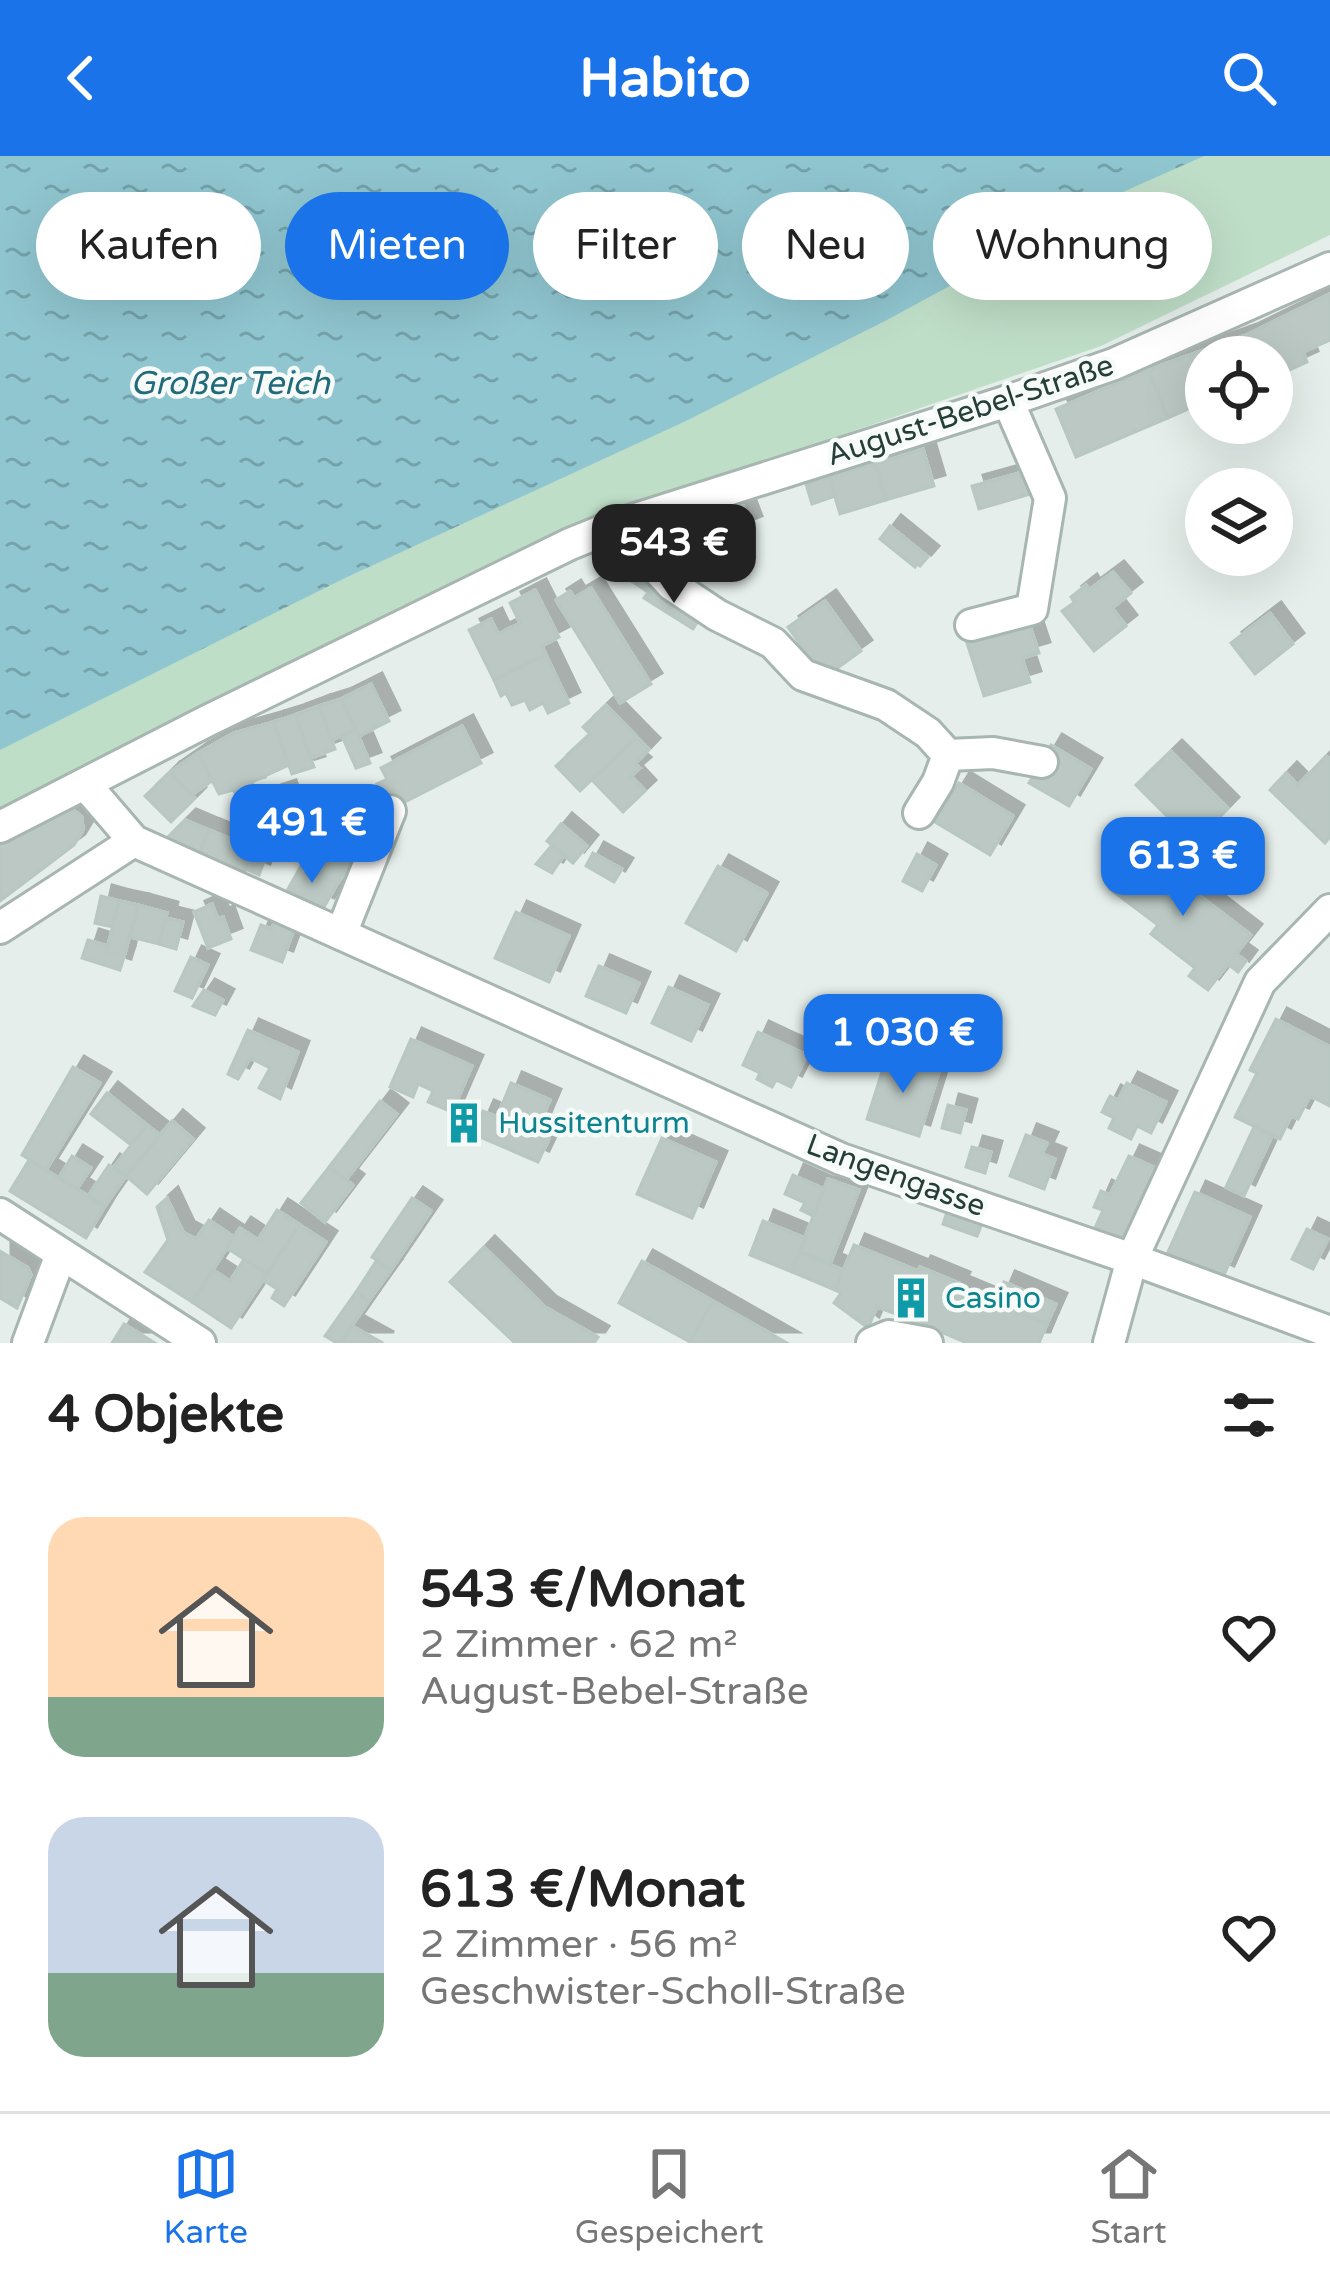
<!DOCTYPE html>
<html lang="de">
<head>
<meta charset="utf-8">
<style>
	:root { --surface:#fff; --page:#f6f6f6; --text:#222; --muted:#767676; --line:#e0e0e0; --accent:#1a73e8 }
	body { margin:0; font-family:"Varela Round",sans-serif; background:var(--page); color:var(--text); height:100vh; display:flex; flex-direction:column; font-size:45px; white-space:nowrap }
	* { box-sizing:border-box; margin:0 }
	p { font-size:39px; color:var(--muted) }
	.icon { flex:none; width:66px; height:66px; fill:none; stroke:currentColor; stroke-width:2; stroke-linecap:round; stroke-linejoin:round }
	.map { position:relative; height:1187px; overflow:hidden }
	.side { display:flex; flex-direction:column; background:var(--surface); flex:1 }
	.side>* { flex:none }
	.banner { position:absolute; left:36px; top:36px; width:1260px; height:108px; display:flex; gap:24px }
	.controls { position:absolute; left:1185px; top:180px; display:grid; gap:24px }
	.controls a { display:grid; place-items:center; width:108px; height:108px; border-radius:50%; background:var(--surface); box-shadow:0 12px 48px #0002; font-size:60px }
	.price { position:absolute; translate:-50% -102px; padding:0 27px; border-radius:24px; background:var(--accent); color:#fff; font-size:39px; line-height:78px; filter:drop-shadow(0 3px 6px #0008) }
	.price::after { content:''; position:absolute; left:50%; top:72px; width:36px; height:27px; margin-left:-18px; background:inherit; clip-path:polygon(0 0,100% 0,50% 100%) }
	.price.on { background:#222; color:#fff }
	ul { padding:0; list-style:none }
	li { display:flex; align-items:center; gap:36px; height:300px; padding:0 48px }
	li span { display:grid; place-items:center; flex:none; width:336px; height:240px; border-radius:36px; color:#555 }
	li>.icon { margin-inline-start:auto }
	span .icon { width:144px; height:144px; fill:#fffc; stroke-width:1 }
	li b { font-size:51px }
	h2 { display:flex; justify-content:space-between; align-items:center; height:144px; padding:0 48px; font-size:51px }
	.pill { padding:0 42px; border-radius:54px; background:var(--surface); box-shadow:0 12px 48px #0002; font-size:42px; line-height:108px }
	.pill.on { background:var(--accent); color:#fff }
	header { display:flex; justify-content:space-between; align-items:center; height:156px; padding:0 48px; background:var(--accent); color:#fff; font-size:54px; font-weight:700 }
	.dock { display:flex; justify-content:space-around; align-items:center; height:168px; border-top:3px solid var(--line); background:var(--surface); font-size:33px; color:var(--muted) }
	.dock a { display:grid; justify-items:center; gap:6px }
	.dock .on { color:var(--accent) }
	.map>svg:first-child { display:block }
</style>
</head>
<body>
<header><svg class="icon" aria-label="back" viewBox="0 0 24 24"><path d="M15 5l-7 7 7 7"/></svg>Habito<svg class="icon" aria-label="search" viewBox="0 0 24 24"><circle cx="10" cy="10" r="6"/><path d="M15 15l6 6"/></svg></header>
<div class="map">
<svg width="1330" height="1187" viewBox="0 0 1330 1187">
	<defs>
		<pattern id="water-ripples" width="26" height="14" patternUnits="userSpaceOnUse" patternTransform="scale(3)"><rect width="26" height="14" fill="#90c6d0"/><path d="M2 4q2-2 4 0t4 0M15 11q2-2 4 0t4 0" fill="none" stroke="#75a2aa"/></pattern>
		<filter id="shadow"><feDropShadow dx="11" dy="-11" stdDeviation="0" flood-color="#0004"/></filter>
	</defs>
	<rect width="100%" height="100%" fill="#e5eeea"/>
	<!-- park -->
	<path fill="#bfdec8" d="M0,0h1330v79l-229,111 -518,178 -583,285z"/>
	<!-- water -->
	<path fill="url(#water-ripples)" d="M0,0h1204l-81,36 -238,129 -199,100 -341,157 -345,172z"/>
	<!-- building -->
	<g fill="#bbc8c3" stroke="#b8c7c1" stroke-width="3" filter="url(#shadow)">
		<path d="M1330,138v46l-27,12 4,10 -35,16v-21h-66v44l-38,17 -20,-48 98,-35z"/>
		<path d="M1148,214l20,48 -92,39 -20,-48z"/>
		<path d="M923,293l11,37 -48,14 -11,-37z"/>
		<path d="M875,307l11,37 -46,14 -11,-37z"/>
		<path d="M1026,315l11,21 -58,17 -7,-23z"/>
		<path d="M829,321l6,19 -23,8 -6,-20z"/>
		<path d="M742,347l9,24 -29,11 -9,-24z"/>
		<path d="M713,358l16,45 -50,18 -17,-45z"/>
		<path d="M890,370l38,31 -8,9 -3,-2 -2,3 -35,-28z"/>
		<path d="M633,400l27,19 -12,17 -27,-18z"/>
		<path d="M1113,416l18,21 -19,15 14,18 -32,25 -32,-40 13,-9 -4,-5 15,-12 3,5z"/>
		<path d="M654,427l49,30 -10,16 -49,-31z"/>
		<path d="M591,432l60,96 -31,19 -64,-103 14,-9 4,7z"/>
		<path d="M535,434l24,47 -17,9 4,9 -52,25 -25,-50 22,-11 7,15 22,-11 -10,-20z"/>
		<path d="M825,445l36,50 -29,21 -19,-10 -25,-35z"/>
		<path d="M1270,457l23,31 -38,30 -24,-31z"/>
		<path d="M1028,464l11,33 -17,5 8,24 -46,14 -18,-56z"/>
		<path d="M546,499l23,48 -21,10 -5,-10 -13,7 -5,-10 -13,5 -6,-12 -5,3 -7,-16z"/>
		<path d="M371,528l18,37 -30,15 -18,-37z"/>
		<path d="M341,543l15,31 -24,10 -13,-34z"/>
		<path d="M606,549l31,32 -57,54 -24,-25 34,-32 -7,-7z"/>
		<path d="M319,550l16,43 -24,9 -16,-43z"/>
		<path d="M295,559l19,52 -22,7 -19,-52z"/>
		<path d="M273,566l16,43 -37,17 2,6 -18,6 -3,-4 -14,4 -21,-41 36,-20z"/>
		<path d="M462,570l19,37 -84,43 -5,-11 -7,4 -8,-15 10,-5 -6,-11z"/>
		<path d="M356,574l14,33 -14,5 -14,-32z"/>
		<path d="M637,581l12,12 -14,15 5,4 -9,8 14,15 -22,21 -31,-32z"/>
		<path d="M1051,589l40,24 -22,37 -40,-23z"/>
		<path d="M1171,595l57,57 -34,35 -58,-58z"/>
		<path d="M198,597l14,28 -21,14 -22,-22z"/>
		<path d="M1326,600l4,3v78l-5,6 -55,-53 16,-17 12,12z"/>
		<path d="M169,617l26,25 -24,24 -26,-26z"/>
		<path d="M959,627l54,33 -23,39 -55,-33z"/>
		<path d="M285,635l9,27 -33,11 -9,-27z"/>
		<path d="M62,650l13,5 7,6 1,13 -9,15 -74,56v-62z"/>
		<path d="M327,657l14,22 17,20 -7,10 -16,-11 -22,-31z"/>
		<path d="M185,664l24,10 -12,29 -35,-16z"/>
		<path d="M561,668l26,22 -14,17 -26,-22z"/>
		<path d="M209,674l25,10 -12,30 -25,-11z"/>
		<path d="M269,678l8,14 -10,6 -8,21 -14,-6 11,-29z"/>
		<path d="M234,684l20,8 -12,30 -20,-8z"/>
		<path d="M552,689l12,10 -12,18 -16,-9z"/>
		<path d="M1140,694l111,85 -15,19 10,7 -8,11 -10,-8 -20,26 -19,-14 6,-8 -44,-34 7,-9 -48,-36z"/>
		<path d="M593,697l29,16 -8,13 -28,-16z"/>
		<path d="M335,698l16,11 -14,19 -17,-10z"/>
		<path d="M917,698l19,11 -14,26 -19,-10z"/>
		<path d="M302,708l35,20 -14,25 -35,-20z"/>
		<path d="M718,710l49,27 -31,58 -50,-28z"/>
		<path d="M101,740l18,5 -6,26 -18,-4z"/>
		<path d="M119,745l19,4 -14,52 -18,-4z"/>
		<path d="M212,748l6,15 5,-2 8,22 -23,9 -14,-36z"/>
		<path d="M138,749l29,8 -8,31 -29,-7z"/>
		<path d="M516,756l53,24 -20,46 -54,-24z"/>
		<path d="M276,761l20,7 -14,38 -31,-12 10,-25 11,4z"/>
		<path d="M166,762l17,4 -7,27 -17,-5z"/>
		<path d="M88,784l20,6 -2,7 18,4 -4,13 -38,-12z"/>
		<path d="M191,801l17,8 -16,33 -17,-7z"/>
		<path d="M599,810l40,17 -13,30 -40,-17z"/>
		<path d="M669,831l39,18 -17,36 -39,-18z"/>
		<path d="M204,834l19,10 -8,15 -22,-9z"/>
		<path d="M1276,863l54,28v59l-20,-10 -12,23 -7,-3 -11,23 -45,-22 22,-44 -7,-3z"/>
		<path d="M248,874l50,22 -18,47 -21,-11 11,-20 -20,-10 -12,21 -10,-5z"/>
		<path d="M758,876l49,23 -16,32 -15,-7 -4,7 -15,-8 3,-6 -17,-8z"/>
		<path d="M411,883l61,27 -20,46 -24,-10 5,-11 -15,-7 -5,13 -23,-10z"/>
		<path d="M887,900l52,16 -20,64 -52,-17z"/>
		<path d="M73,911l27,16 -54,87 -24,-15z"/>
		<path d="M511,927l39,17 -14,33 13,6 -11,23 -65,-28 10,-23 14,6z"/>
		<path d="M1127,927l39,19 -15,31 -14,-7 -6,13 -22,-11 5,-10 -12,-6 8,-16 8,4z"/>
		<path d="M107,937l40,32 -16,20 -40,-31z"/>
		<path d="M380,945l17,13 -51,66 -17,-13z"/>
		<path d="M948,949l18,5 -6,23 -18,-5z"/>
		<path d="M172,965l21,18 -46,55 -21,-18z"/>
		<path d="M147,969l13,10 -34,41 -13,-8z"/>
		<path d="M1254,971l18,9 -28,60 -18,-9z"/>
		<path d="M1026,979l21,8 -5,11 13,5 -11,30 -34,-13z"/>
		<path d="M662,982l54,24 -24,56 -55,-24z"/>
		<path d="M972,991l19,5 -6,21 -19,-6z"/>
		<path d="M72,1000l19,12 -14,21 -18,-11z"/>
		<path d="M1129,1000l27,12 -34,73 -27,-13 8,-18 -9,-3 7,-16 9,4z"/>
		<path d="M29,1004l76,46 -19,32 -76,-47z"/>
		<path d="M109,1009l17,11 -21,30 -17,-10z"/>
		<path d="M329,1011l24,18 -28,37 -24,-19z"/>
		<path d="M793,1019l31,14 -11,27 -12,-6 4,-7 -20,-9z"/>
		<path d="M828,1023l31,11 -29,74 -31,-12z"/>
		<path d="M1195,1036l55,25 -27,60 -55,-25z"/>
		<path d="M167,1042l16,34 13,7 13,-19 25,17 -42,65 -47,-30 23,-32 -11,-33z"/>
		<path d="M412,1042l19,13 -40,59 -19,-13z"/>
		<path d="M948,1053l35,12 -6,15 -34,-12z"/>
		<path d="M277,1054l23,15 -33,49 -40,-26 13,-20 18,12z"/>
		<path d="M763,1065l42,17 -13,34 -42,-17z"/>
		<path d="M300,1069l26,17 -42,64 -12,-8 5,-9 -14,-9z"/>
		<path d="M1307,1073l21,10 -15,30 -21,-10z"/>
		<path d="M854,1089l64,26 2,-4 39,16 -2,4 90,37 -8,19h-72l-28,-12 -2,5 -40,-16 2,-5 -22,-8 -9,21 -34,-25 7,-10 -6,-3z"/>
		<path d="M484,1091l61,60 53,30 -4,6h-79l-65,-61z"/>
		<path d="M0,1095l28,17 3,7 -14,33 -17,-10z"/>
		<path d="M799,1096l44,18 -8,20 -43,-18z"/>
		<path d="M244,1103l23,15 -36,54 -39,-26 21,-32 17,11z"/>
		<path d="M377,1104l14,10 -22,31 -13,-9z"/>
		<path d="M642,1105l71,40 -23,41 -71,-39z"/>
		<path d="M1004,1126l52,22 -9,20 -52,-21z"/>
		<path d="M356,1136l13,9 -29,42h-3l-12,-7z"/>
		<path d="M713,1145l74,42h-95l-2,-1z"/>
		<path d="M124,1168l31,19h-43z"/>
		<path d="M352,1170l31,17h-42z"/>
	</g>
	<g fill="none" stroke-linecap="round" stroke-linejoin="round">
		<!-- minor casing -->
		<g stroke="#a8b6b1" stroke-width="36">
			<g id="minor">
				<path d="M617,369l55,60 45,30 56,28 30,32 83,30 42,28 20,22 -10,27 -19,31"/>
				<path d="M971,469l61,-16 18,-111 -42,-97"/>
				<path d="M948,599l45,-2 49,9"/>
				<path d="M85,628l49,57 707,318 291,100 198,73"/>
				<path d="M0,671l207,-106 363,-177 47,-19 391,-124 106,-37 216,-96"/>
				<path d="M0,772l134,-87"/>
				<path d="M341,778l49,-123"/>
				<path d="M0,1058l200,129"/>
				<path d="M28,1187l33,-89"/>
				<path d="M872,1187l17,-7 38,7"/>
				<path d="M1109,1187l23,-84 128,-277 70,-72"/>
			</g>
		</g>
		<!-- minor -->
		<use href="#minor" stroke="#fff" stroke-width="30"/>
	</g>
	<!-- icons -->
	<defs>
		<g id="building-bare" transform="scale(3.24)"><path d="M-4-6H4V6H1V3H-1V6H-4ZM-2.5-4.3h1.7v1.8h-1.7ZM.8-4.3h1.7v1.8H.8ZM-2.5-1h1.7V.8h-1.7ZM.8-1h1.7V.8H.8Z" fill="#0f9aa8" stroke="#f6faf8" stroke-width="2.5" paint-order="stroke"/></g>
	</defs>
	<g fill-rule="evenodd">
		<use href="#building-bare" x="464" y="967"/>
		<use href="#building-bare" x="911" y="1142"/>
	</g>
	<g text-anchor="middle" stroke-width="9" stroke-linejoin="round" paint-order="stroke">
		<!-- street labels -->
		<g font-size="30" fill="#253f38" stroke="#f6faf8">
			<text transform="translate(970 254) rotate(-18)" y="10">August-Bebel-Straße</text>
			<text transform="translate(896 1019) rotate(20)" y="10">Langengasse</text>
		</g>
		<!-- culture labels -->
		<g font-size="30" fill="#0d838f" stroke="#f6faf8" text-anchor="start">
			<text x="498" y="977">Hussitenturm</text>
			<text x="945" y="1152">Casino</text>
		</g>
		<!-- water labels -->
		<g font-size="33" font-style="italic" fill="#216a79" stroke="#f6faf8">
			<text x="230" y="238">Großer Teich</text>
		</g>
	</g>
</svg>
<div class="controls">
<a><svg class="icon" aria-label="locate" viewBox="0 0 24 24"><circle cx="12" cy="12" r="6"/><path d="M12 2v4M12 18v4M2 12h4M18 12h4"/></svg></a>
<a><svg class="icon" aria-label="layers" viewBox="0 0 24 24"><path d="M12 4l9 5-9 5-9-5zM3 14l9 5 9-5"/></svg></a>
</div>
<b class="price on" style="left:674px;top:450px">543 €</b>
<b class="price" style="left:312px;top:730px">491 €</b>
<b class="price" style="left:1183px;top:763px">613 €</b>
<b class="price" style="left:903px;top:940px">1 030 €</b>
<div class="banner">
<a class="pill">Kaufen</a>
<a class="pill on">Mieten</a>
<a class="pill">Filter</a>
<a class="pill">Neu</a>
<a class="pill">Wohnung</a>
</div>
</div>
<section class="side">
<h2>4 Objekte<svg class="icon" aria-label="filters" viewBox="0 0 24 24"><path d="M4 7h16M4 17h16"/><circle cx="9" cy="7" r="2"/><circle cx="15" cy="17" r="2"/></svg></h2>
<ul>
<li><span style="background:linear-gradient(#ffd9b3 75%,#7fa58c 0)"><svg class="icon" aria-label="home" viewBox="0 0 24 24"><path d="M3 11l9-7 9 7M6 9v11h12V9"/></svg></span><div><b>543 €/Monat</b><p>2 Zimmer · 62 m²</p><p>August-Bebel-Straße</p></div><svg class="icon" aria-label="heart" viewBox="0 0 24 24"><path d="M12 20l-8-8c-3-5 5-10 8-4 3-6 11-1 8 4z"/></svg></li>
<li><span style="background:linear-gradient(#c9d6e8 65%,#7fa58c 0)"><svg class="icon" aria-label="home" viewBox="0 0 24 24"><path d="M3 11l9-7 9 7M6 9v11h12V9"/></svg></span><div><b>613 €/Monat</b><p>2 Zimmer · 56 m²</p><p>Geschwister-Scholl-Straße</p></div><svg class="icon" aria-label="heart" viewBox="0 0 24 24"><path d="M12 20l-8-8c-3-5 5-10 8-4 3-6 11-1 8 4z"/></svg></li>
</ul>
</section>
<nav class="dock">
<a class="on"><svg class="icon" aria-label="map" viewBox="0 0 24 24"><path d="M3 6l6-2 6 2 6-2v14l-6 2-6-2-6 2zM9 4v14M15 6v14"/></svg>Karte</a>
<a><svg class="icon" aria-label="saved" viewBox="0 0 24 24"><path d="M7 4h10v16l-5-4-5 4z"/></svg>Gespeichert</a>
<a><svg class="icon" aria-label="home" viewBox="0 0 24 24"><path d="M3 11l9-7 9 7M6 9v11h12V9"/></svg>Start</a>
</nav>
</body>
</html>
